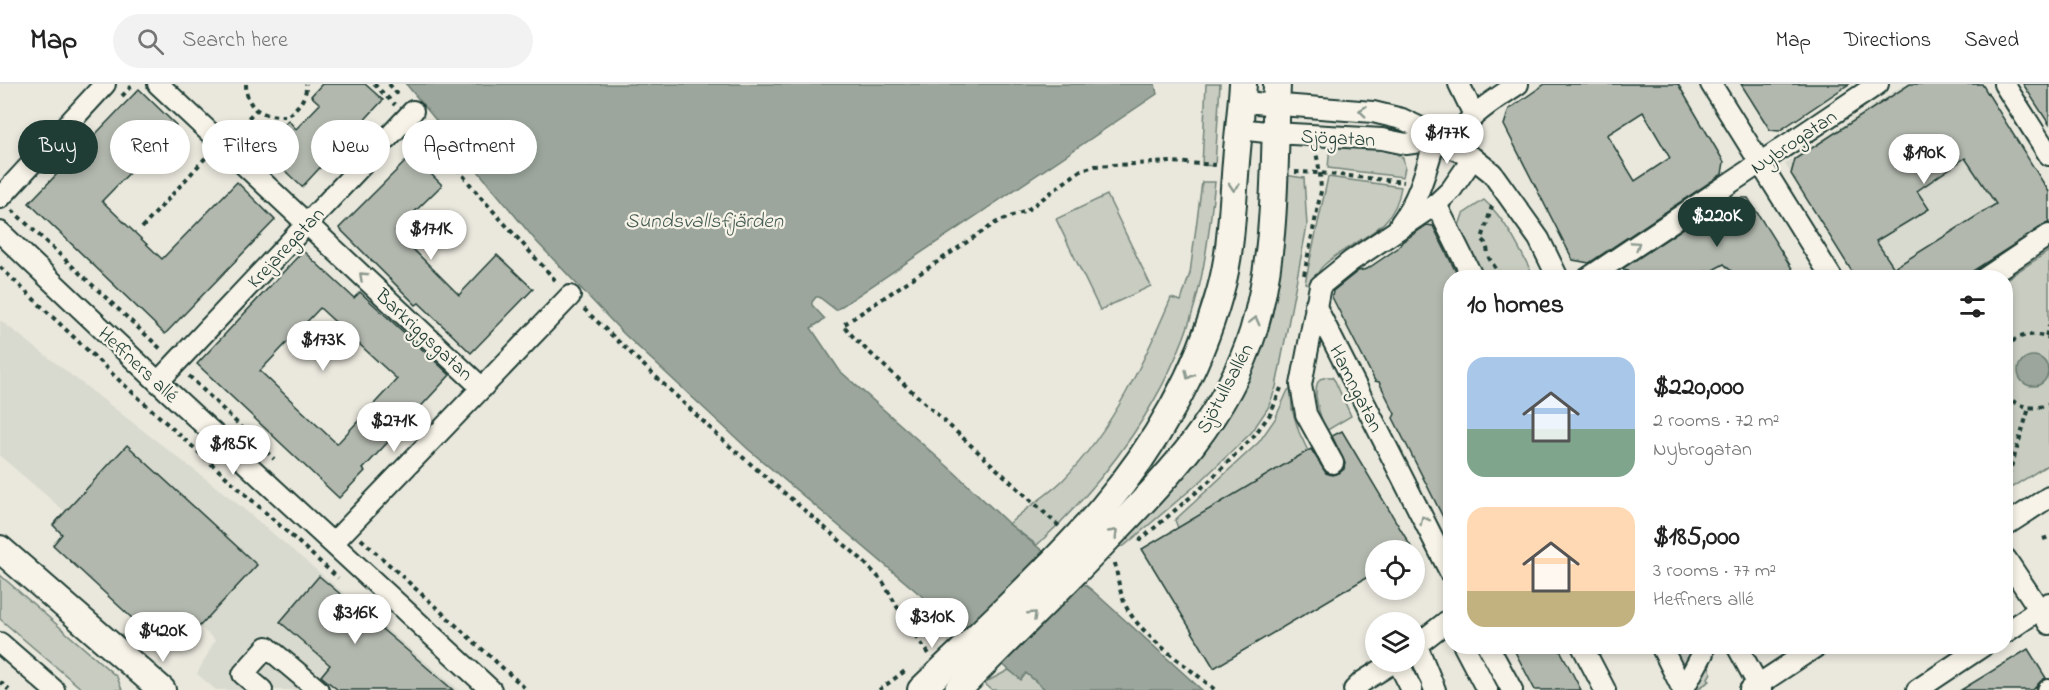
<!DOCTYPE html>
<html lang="en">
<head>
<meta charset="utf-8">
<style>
	:root { --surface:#fff; --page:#f2f2f2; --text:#222; --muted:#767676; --line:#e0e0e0; --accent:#1f3d34 }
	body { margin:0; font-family:"Indie Flower",sans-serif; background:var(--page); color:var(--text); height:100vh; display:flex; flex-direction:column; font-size:22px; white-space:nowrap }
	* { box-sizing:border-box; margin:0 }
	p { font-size:20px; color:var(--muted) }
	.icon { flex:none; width:33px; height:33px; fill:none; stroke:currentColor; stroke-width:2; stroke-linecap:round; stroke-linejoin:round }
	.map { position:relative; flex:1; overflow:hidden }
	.side { position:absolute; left:1443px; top:186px; width:570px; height:384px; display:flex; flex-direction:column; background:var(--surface); border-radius:24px; box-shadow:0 3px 9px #0003 }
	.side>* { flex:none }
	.guide { position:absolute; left:18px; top:36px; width:570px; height:54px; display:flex; gap:12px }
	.tools { position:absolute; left:1365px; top:456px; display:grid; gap:12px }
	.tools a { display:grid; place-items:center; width:60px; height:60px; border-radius:50%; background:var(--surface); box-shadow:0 3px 9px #0003; font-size:30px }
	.price { position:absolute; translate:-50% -51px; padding:0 14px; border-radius:21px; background:#fff; color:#222; font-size:20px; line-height:39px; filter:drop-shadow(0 2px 3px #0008) }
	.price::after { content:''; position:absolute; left:50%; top:36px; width:18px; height:14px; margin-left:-9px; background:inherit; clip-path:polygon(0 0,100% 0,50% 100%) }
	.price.active { background:var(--accent); color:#fff }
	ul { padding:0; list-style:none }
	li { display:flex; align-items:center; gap:18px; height:150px; padding:0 24px }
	li span { display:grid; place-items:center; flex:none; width:168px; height:120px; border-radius:18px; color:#555 }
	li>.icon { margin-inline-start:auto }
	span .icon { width:72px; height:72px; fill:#fffc; stroke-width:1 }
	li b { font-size:26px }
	h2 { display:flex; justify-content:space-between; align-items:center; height:72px; padding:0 24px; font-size:26px }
	.chip { padding:0 21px; border-radius:27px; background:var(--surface); box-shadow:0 3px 9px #0003; font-size:21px; line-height:54px }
	.chip.active { background:var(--accent); color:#fff }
	header { display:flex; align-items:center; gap:36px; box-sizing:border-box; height:84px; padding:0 30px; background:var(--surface); border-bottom:2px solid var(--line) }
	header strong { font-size:28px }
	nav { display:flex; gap:33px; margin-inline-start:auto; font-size:21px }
	.search { width:420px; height:54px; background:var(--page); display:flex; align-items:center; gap:15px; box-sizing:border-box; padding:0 21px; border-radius:33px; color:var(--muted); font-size:22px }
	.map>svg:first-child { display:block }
</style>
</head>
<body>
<header>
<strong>Map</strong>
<div class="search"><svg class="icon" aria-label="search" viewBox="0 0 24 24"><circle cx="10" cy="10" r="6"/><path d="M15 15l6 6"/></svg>Search here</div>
<nav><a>Map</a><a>Directions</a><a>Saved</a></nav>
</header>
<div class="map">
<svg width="2049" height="606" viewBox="0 0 2049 606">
	<rect width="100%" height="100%" fill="#eae8dd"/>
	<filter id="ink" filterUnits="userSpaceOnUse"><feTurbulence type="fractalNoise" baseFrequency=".0167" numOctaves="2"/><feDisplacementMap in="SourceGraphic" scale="12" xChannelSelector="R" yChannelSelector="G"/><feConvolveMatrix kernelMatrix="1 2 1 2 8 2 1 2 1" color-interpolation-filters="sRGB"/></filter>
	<g filter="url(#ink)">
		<!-- built -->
		<g fill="#d9dacf">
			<path d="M1905,0h78l66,108v30l-87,55h-106l-71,-113z"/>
			<path d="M0,236l233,180 226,190h-243l-19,-16 18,-34 -215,-184z"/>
		</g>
		<!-- green -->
		<g fill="#c8ccc1" stroke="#74847a" stroke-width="1.5">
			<path d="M1206,0h14l-5,82 -13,-1z"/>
			<path d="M1330,60c26,1 51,-1 73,14l2,9 -2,10 -75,-9z"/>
			<path d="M1284,91l20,3 3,48 -31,161 -8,21 -17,25 -49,47 -78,66 -11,1 100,-113z"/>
			<path d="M1328,93l73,10c-7,47 -46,50 -77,78 -6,5 -9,13 -12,20l-7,-2z"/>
			<path d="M1202,98h13c-5,41 -9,82 -20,122 -26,92 -88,177 -158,241l-28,-21c16,-16 37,-27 54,-44 50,-52 80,-116 108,-182l10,3 9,-28z"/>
			<path d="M1107,111l44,91 -51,24 -44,-91z"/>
			<path d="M1484,116c23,21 36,50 50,77h-52l-24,-48 5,-15z"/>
			<path d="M2049,167v213l-43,27v-212z"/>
			<path d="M1327,293h5l3,4 16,35 -25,15c-5,-13 -16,-41 -6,-52z"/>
			<path d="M1291,305l1,20 7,23 9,19 -130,77 -3,-8 84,-78 16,-23 13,-29z"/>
			<path d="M0,491l117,102 5,13h-39l-83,-71z"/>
			<path d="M1668,563h26l14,15 3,11 -3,5 2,3 -14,9h-6z"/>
			<path d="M1009,586l12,9 5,-6 20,17h-54l-8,-7z"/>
		</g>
		<!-- water -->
		<g fill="#9ca69c" stroke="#6a7c72" stroke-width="1.5">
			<path d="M406,0h749l2,10 -321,216 -17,-13h-3l-4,5v3l13,14 -14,9 29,43 114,101 55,52 84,67 109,99h-156l-20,-17 -5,7 -273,-231 -124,-115 -88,-93z"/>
			<circle cx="2033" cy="287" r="15"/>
		</g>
		<!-- building -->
		<g fill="#b2b8ae" stroke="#1f3d34" stroke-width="1.5" fill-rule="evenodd">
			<path d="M322,0h43l18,16 -81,87 -36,-34 10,-10 -5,-5 17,-18 8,9 24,-25 -9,-8z"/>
			<path d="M1545,0h133l46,78 -2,12 -133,89 -16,-3 -69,-135 5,-16zM1643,28l27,46 -35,23 -28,-46z"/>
			<path d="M1741,0h108l-70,47 -9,-1z"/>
			<path d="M1910,0h72l67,108v30l-87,56h-106l-65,-104 4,-15zM1965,74l31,46 -102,64 -18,-27 53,-32 -12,-18z"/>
			<path d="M2023,0h26v40z"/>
			<path d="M139,5l37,36 -74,76 60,58 75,-77 38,38 -110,114 -136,-131z"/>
			<path d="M412,71l30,30 -47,46 64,64 38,-40 36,34 -62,64 -52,-50 -3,2 -77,-77z"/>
			<path d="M1729,114h19l50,80h-53l-10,-3 -11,-11 -13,7 -11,1 -8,6h-75l11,-8 -6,-1z"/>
			<path d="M1427,141l6,1 26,52h-9v253l-57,-113 2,-4 -16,-32 -4,-1 -43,-84 1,-6 25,-20 9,-2 31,-21 4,-6z"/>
			<path d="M303,167l51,47 6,-6 90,83 -87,94 2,2 -26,27 -142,-134zM320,224l77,71 -60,65 -77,-73z"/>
			<path d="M1342,347l71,119h-37v22l-162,96 -72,-119 169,-100 15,24 6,2 7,-2 5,-4 1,-6 -13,-27z"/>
			<path d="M127,361l130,120 -75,80 -11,-10 -10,10 -108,-100 9,-11 -9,-9z"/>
			<path d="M319,492l89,75 45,39h-115l-17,-14 9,-11 -50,-43z"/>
			<path d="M1512,562h46l23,44h-46z"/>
			<path d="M2028,565l18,29 -4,2 -9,10h-72z"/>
		</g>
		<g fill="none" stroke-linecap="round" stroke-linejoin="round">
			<!-- minor casing -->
			<g stroke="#1f3d34" stroke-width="24">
				<g id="minor">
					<path d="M158,0l324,304"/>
					<path d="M1459,0l15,31"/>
					<path d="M1711,0l121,194"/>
					<path d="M2004,0l45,71"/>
					<path d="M1242,18l131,10 29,7 19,9 14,12 38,18 19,15 47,66 19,39"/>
					<path d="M1240,45l34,4 108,6 24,5 29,-4"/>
					<path d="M1451,62c16,-31 39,-43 67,-62"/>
					<path d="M0,114l105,-114"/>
					<path d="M1436,120l37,74"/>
					<path d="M1400,140c19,-25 26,-54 35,-84"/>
					<path d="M0,148l158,150 333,308"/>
					<path d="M1588,194l290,-194"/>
					<path d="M1985,194l64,-43"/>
					<path d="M1315,221l135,267"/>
					<path d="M158,298l255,-271"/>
					<path d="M1333,379l-27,-49 -5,-29 19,-99 31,-25 85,-57 15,-14 22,-32"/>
					<path d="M2006,441l43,-28"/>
					<path d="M333,459l237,-247"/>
					<path d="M2006,475l43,65"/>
					<path d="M2006,548l43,-29"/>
					<path d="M0,559l54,47"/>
					<path d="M1417,562l18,44"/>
					<path d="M1464,562l23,44"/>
					<path d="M1488,562l24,44"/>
					<path d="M1582,562l23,44"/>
					<path d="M1661,562l22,44"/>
					<path d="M1737,562l24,44"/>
					<path d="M1414,563l36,-28"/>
					<path d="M1398,578l14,28"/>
					<path d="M262,606l-19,-16 24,-27 51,43"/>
					<path d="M1354,606l8,-8 32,-20"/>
					<path d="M1683,606l20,-37"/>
					<path d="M1750,606l67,-44"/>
					<path d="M1917,606l66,-44"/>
					<path d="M2048,606h1"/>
				</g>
			</g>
			<!-- major casing -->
			<g stroke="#1f3d34" stroke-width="30">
				<g id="major">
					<path d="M0,465l162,141"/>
					<path d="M921,606c60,-58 125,-117 180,-180 54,-63 97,-138 119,-218 11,-38 12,-79 15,-117 2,-31 6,-61 8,-91"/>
					<path d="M958,606c49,-51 101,-100 150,-152 59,-60 119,-123 145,-206 24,-80 21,-165 24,-248"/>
				</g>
			</g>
			<!-- path -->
			<g stroke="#1f3d34" stroke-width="4" stroke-dasharray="4.5 4.5" stroke-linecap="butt">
				<path d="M246,0c0,27 18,33 42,32 10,-10 19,-17 18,-32"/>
				<path d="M374,0l21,21"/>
				<path d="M389,0l11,13"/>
				<path d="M122,12l12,-12"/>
				<path d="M424,42l53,67 80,89"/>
				<path d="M236,47l20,-21"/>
				<path d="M1295,88l25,1 84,9"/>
				<path d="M1492,122l-10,33 4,4 3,15 9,14 -1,6"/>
				<path d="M12,126l150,140"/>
				<path d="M142,144l66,-73"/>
				<path d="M0,183l121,115 217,196"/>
				<path d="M1498,188l12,6"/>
				<path d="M1304,191l17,-84 -1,-18 -4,-21"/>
				<path d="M584,225l141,133 135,116 23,24 24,42 22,30"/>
				<path d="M2046,252l3,-10"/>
				<path d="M2006,264c11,-14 27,-16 43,-10"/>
				<path d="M189,292l85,83"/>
				<path d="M2006,311c12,12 27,16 43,9"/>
				<path d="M2006,400l23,-76"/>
				<path d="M1059,442l-203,-186 -13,-15 154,-103 29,-11 55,-41 14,-4 77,-4 44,3"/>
				<path d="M361,455l166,151"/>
				<path d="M2043,455l6,-2"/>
				<path d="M1139,457l68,-58 46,-46 18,-24 10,-25"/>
				<path d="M1115,479c3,16 5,34 14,49 20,30 59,54 86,78"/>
				<path d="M0,598l9,8"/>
				<path d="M879,606l26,-19"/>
			</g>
			<!-- minor -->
			<use href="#minor" stroke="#f7f3e8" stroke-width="20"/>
			<!-- major -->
			<use href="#major" stroke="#f7f3e8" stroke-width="26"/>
		</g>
		<!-- one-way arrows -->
		<defs><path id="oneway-chevron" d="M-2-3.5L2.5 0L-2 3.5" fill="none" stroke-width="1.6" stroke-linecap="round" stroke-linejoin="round" transform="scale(1.5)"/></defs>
		<g stroke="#8b988e">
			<use href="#oneway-chevron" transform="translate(1363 27) rotate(-174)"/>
			<use href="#oneway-chevron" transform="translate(1234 103) rotate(94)"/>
			<use href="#oneway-chevron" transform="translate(1636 161) rotate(-34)"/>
			<use href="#oneway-chevron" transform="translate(363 192) rotate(-137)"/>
			<use href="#oneway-chevron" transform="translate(1255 237) rotate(-76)"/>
			<use href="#oneway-chevron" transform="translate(1189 291) rotate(116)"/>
			<use href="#oneway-chevron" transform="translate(1424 436) rotate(-117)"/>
			<use href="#oneway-chevron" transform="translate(1114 449) rotate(-46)"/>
			<use href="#oneway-chevron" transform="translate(1033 531) rotate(-44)"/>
		</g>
	</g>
	<g text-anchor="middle" stroke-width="4.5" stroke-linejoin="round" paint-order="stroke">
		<!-- street labels -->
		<g font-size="20" fill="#1f3d34" stroke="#f7f3e8">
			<text transform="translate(1338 53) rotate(3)" y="7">Sjögatan</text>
			<text transform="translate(1793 57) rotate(-34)" y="7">Nybrogatan</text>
			<text transform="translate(285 163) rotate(-47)" y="7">Krejaregatan</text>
			<text transform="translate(425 250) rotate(43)" y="7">Barkriggsgatan</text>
			<text transform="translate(139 280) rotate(43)" y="7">Heffners allé</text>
			<text transform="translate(1224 304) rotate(-62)" y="7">Sjötullsallén</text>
			<text transform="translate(1357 304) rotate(63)" y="7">Hamngatan</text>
		</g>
		<!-- water labels -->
		<g font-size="21" font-style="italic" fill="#445c53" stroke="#f7f3e8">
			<text x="704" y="143">Sundsvallsfjärden</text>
		</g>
	</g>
</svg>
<div class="tools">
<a><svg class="icon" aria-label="locate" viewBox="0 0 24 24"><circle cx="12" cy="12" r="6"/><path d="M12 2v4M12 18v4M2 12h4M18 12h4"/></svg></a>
<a><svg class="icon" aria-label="layers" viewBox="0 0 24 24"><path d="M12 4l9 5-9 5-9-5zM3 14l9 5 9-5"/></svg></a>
</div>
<b class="price" style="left:1447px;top:81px">$177K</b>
<b class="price" style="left:1924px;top:101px">$190K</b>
<b class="price active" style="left:1717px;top:164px">$220K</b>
<b class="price" style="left:431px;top:177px">$171K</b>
<b class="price" style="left:323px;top:288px">$173K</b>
<b class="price" style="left:394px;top:369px">$271K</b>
<b class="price" style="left:233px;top:392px">$185K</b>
<b class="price" style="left:355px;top:561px">$316K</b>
<b class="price" style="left:932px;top:565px">$310K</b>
<b class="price" style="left:163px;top:579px">$420K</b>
<div class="guide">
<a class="chip active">Buy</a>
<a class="chip">Rent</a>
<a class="chip">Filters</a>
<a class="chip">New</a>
<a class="chip">Apartment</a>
</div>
<section class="side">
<h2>10 homes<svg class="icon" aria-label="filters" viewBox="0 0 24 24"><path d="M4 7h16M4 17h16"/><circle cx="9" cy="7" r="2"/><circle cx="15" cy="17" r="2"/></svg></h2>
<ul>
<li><span style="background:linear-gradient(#a9c7e8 60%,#7fa58c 0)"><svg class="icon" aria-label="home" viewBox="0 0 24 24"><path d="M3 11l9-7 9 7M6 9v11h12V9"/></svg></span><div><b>$220,000</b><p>2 rooms · 72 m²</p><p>Nybrogatan</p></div></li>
<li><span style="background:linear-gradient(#ffd9b3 70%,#c2b280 0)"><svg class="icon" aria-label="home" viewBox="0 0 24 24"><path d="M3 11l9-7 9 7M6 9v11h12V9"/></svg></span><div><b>$185,000</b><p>3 rooms · 77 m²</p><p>Heffners allé</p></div></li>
</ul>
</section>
</div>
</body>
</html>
